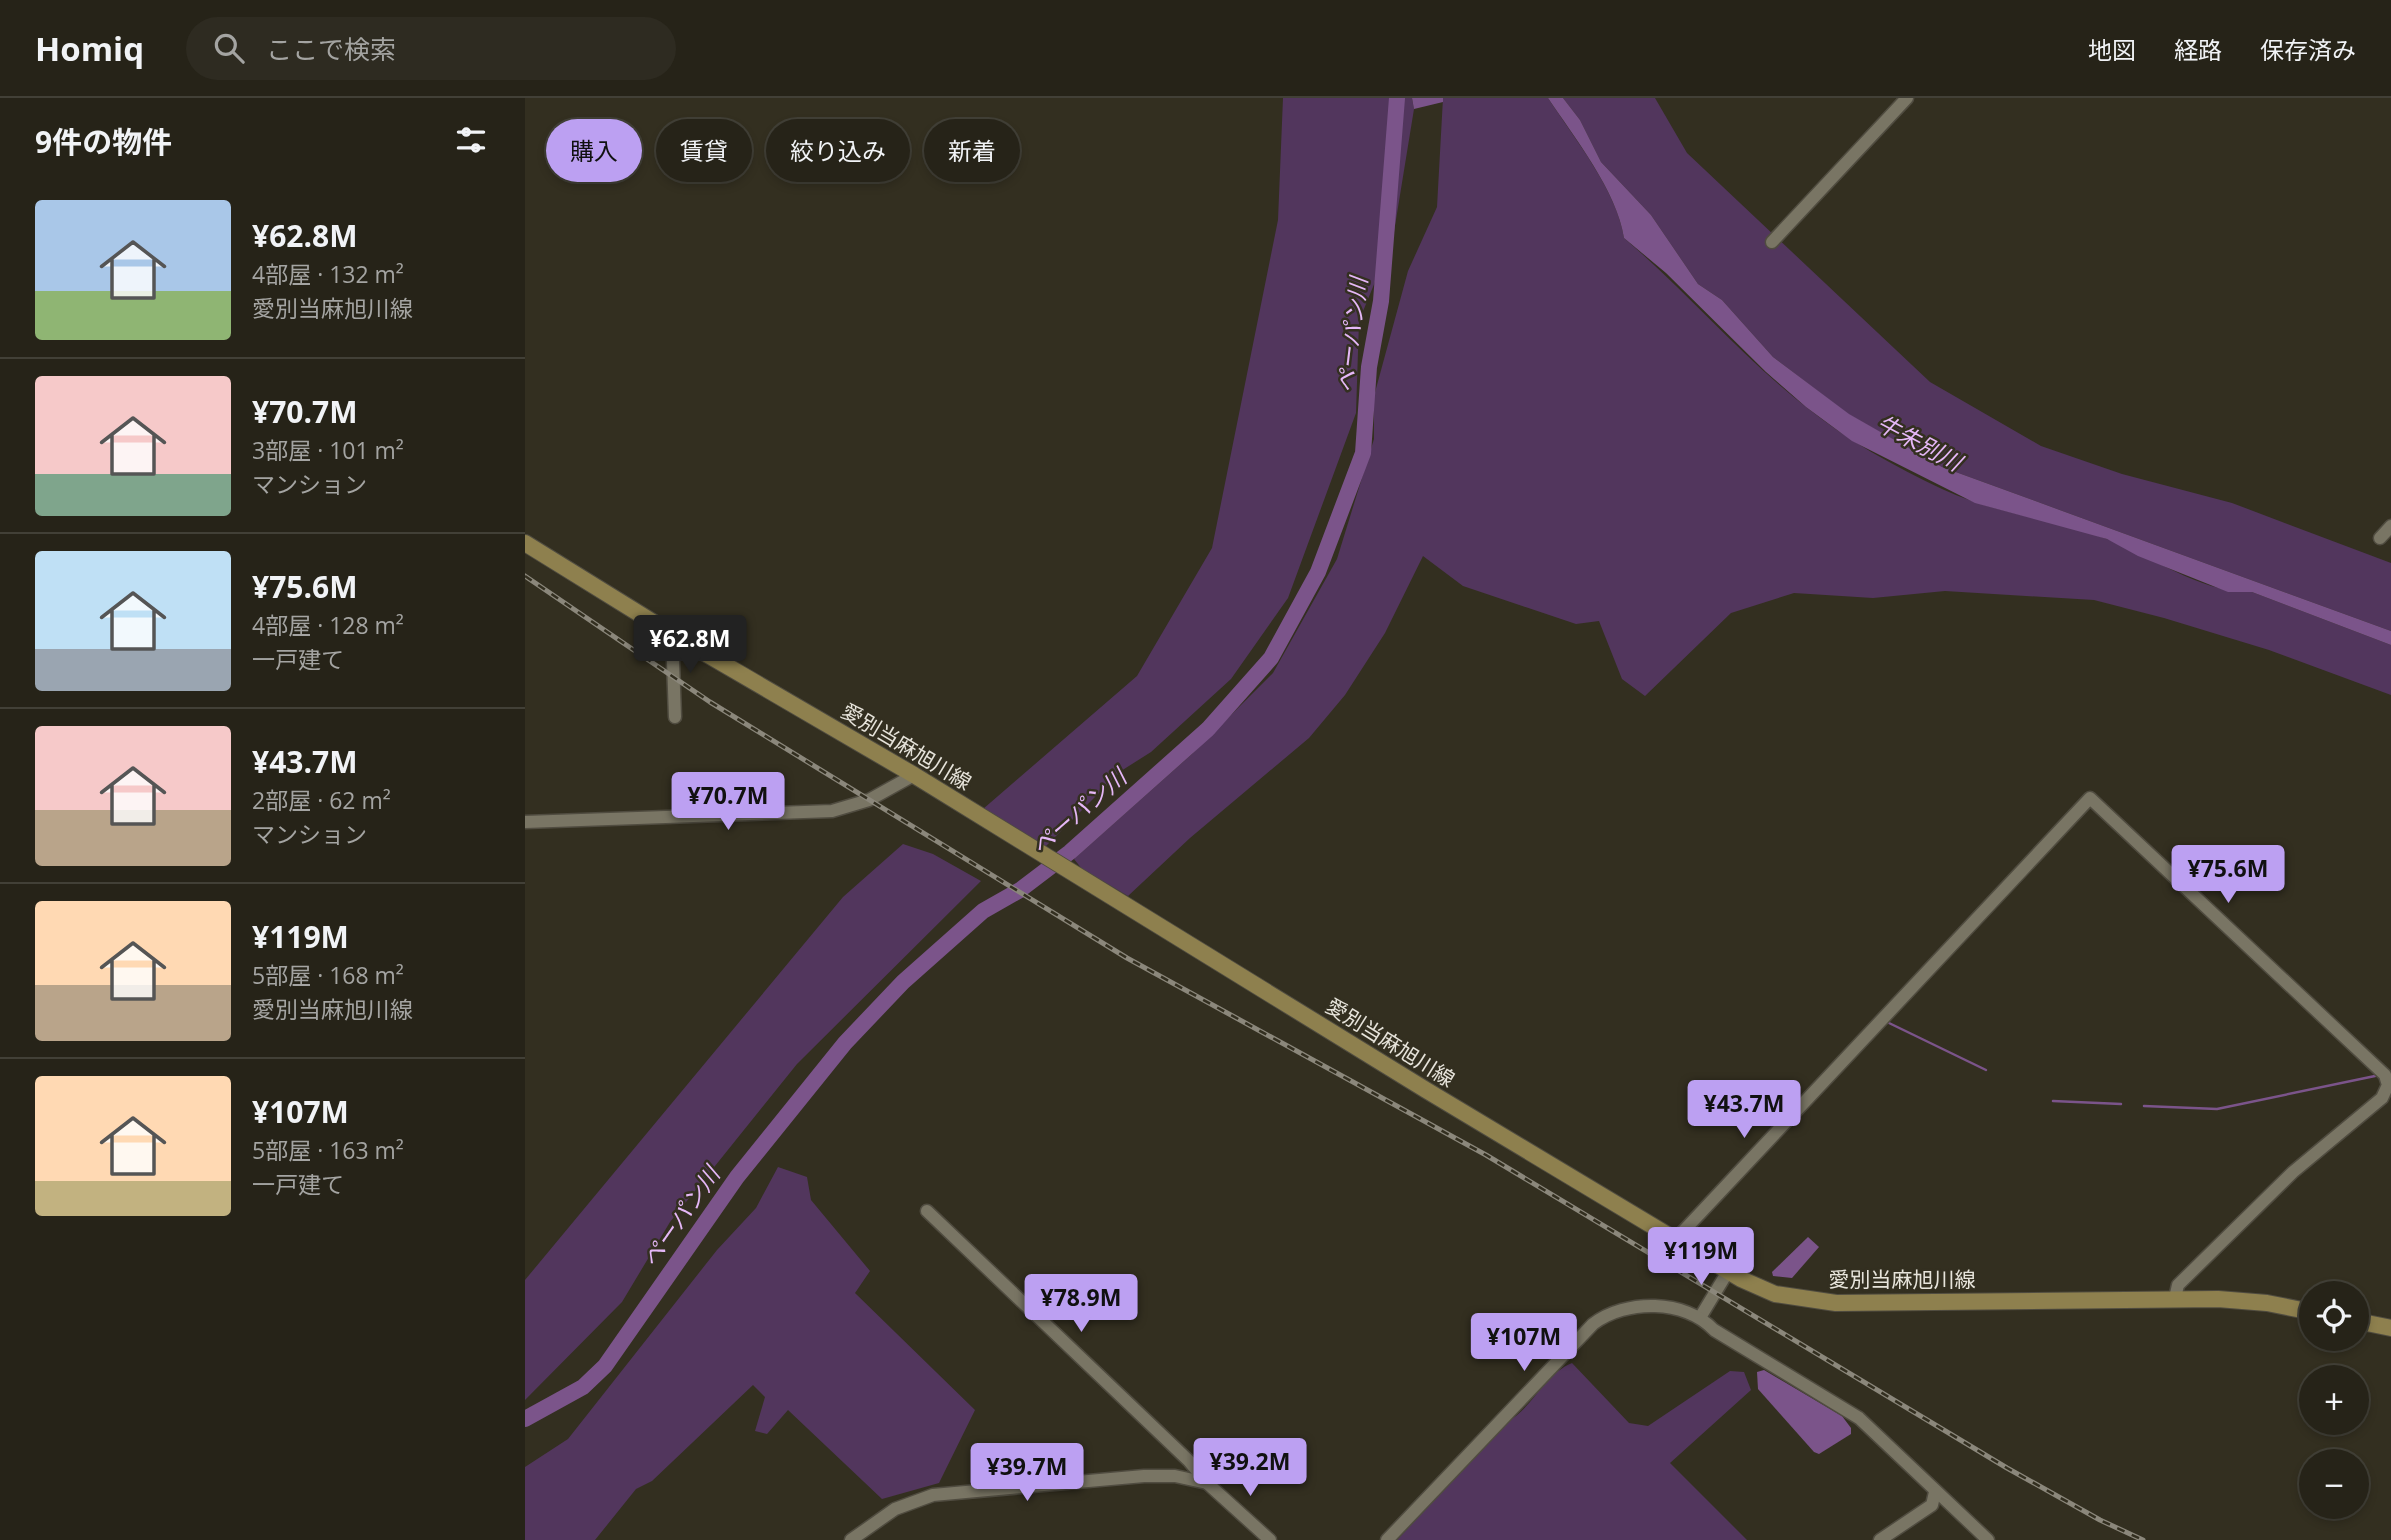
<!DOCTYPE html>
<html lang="ja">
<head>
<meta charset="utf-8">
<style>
	:root { --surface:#262318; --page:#2e2b21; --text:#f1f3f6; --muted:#a4a4a2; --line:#424037; --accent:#bca0f2 }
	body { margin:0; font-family:"Open Sans","Noto Sans JP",sans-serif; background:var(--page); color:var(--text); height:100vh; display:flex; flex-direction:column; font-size:26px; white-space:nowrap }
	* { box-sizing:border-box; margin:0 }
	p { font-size:23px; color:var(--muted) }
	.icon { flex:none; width:38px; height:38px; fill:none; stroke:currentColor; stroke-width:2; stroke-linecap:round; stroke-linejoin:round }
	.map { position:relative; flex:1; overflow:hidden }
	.panel { display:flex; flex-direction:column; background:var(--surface); width:525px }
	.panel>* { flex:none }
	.hud { position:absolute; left:21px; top:21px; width:665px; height:63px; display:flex; gap:14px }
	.controls { position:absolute; left:1774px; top:1183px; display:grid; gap:14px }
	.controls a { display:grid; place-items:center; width:70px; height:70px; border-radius:50%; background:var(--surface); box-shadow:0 4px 10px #0003,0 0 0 2px var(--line); font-size:35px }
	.price { position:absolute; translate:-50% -60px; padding:0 16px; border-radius:7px; background:var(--accent); color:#111; font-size:23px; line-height:46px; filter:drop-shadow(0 2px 4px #0008) }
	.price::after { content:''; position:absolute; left:50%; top:42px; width:21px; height:16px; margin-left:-10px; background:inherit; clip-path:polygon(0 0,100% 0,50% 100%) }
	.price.on { background:#222; color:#fff }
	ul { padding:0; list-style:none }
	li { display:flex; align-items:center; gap:21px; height:175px; padding:0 35px }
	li+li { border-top:2px solid var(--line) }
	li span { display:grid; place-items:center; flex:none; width:196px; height:140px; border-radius:7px; color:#555 }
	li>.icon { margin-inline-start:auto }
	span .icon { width:84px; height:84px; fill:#fffc; stroke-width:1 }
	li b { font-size:30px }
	h2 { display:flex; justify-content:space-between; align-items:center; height:84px; padding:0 35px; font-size:30px }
	.chip { padding:0 24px; border-radius:32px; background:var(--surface); box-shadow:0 4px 10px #0003,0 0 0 2px var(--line); font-size:24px; line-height:63px }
	.chip.on { background:var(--accent); color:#111 }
	header { display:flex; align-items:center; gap:42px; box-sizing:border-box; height:98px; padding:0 35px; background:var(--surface); border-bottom:2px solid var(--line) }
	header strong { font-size:33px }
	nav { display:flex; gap:38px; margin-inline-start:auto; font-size:24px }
	.search { width:490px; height:63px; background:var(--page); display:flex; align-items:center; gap:18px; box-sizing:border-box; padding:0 24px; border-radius:38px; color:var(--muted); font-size:26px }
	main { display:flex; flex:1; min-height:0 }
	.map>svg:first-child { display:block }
</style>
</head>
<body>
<header>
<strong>Homiq</strong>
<div class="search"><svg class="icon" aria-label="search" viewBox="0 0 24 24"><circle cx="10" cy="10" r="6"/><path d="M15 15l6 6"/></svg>ここで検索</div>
<nav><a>地図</a><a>経路</a><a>保存済み</a></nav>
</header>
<main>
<section class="panel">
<h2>9件の物件<svg class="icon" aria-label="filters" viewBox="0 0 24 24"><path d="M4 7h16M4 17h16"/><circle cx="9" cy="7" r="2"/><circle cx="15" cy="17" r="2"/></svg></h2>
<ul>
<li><span style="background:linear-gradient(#a9c7e8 65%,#8fb573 0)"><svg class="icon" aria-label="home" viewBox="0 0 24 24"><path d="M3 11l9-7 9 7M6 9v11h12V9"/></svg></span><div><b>¥62.8M</b><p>4部屋 · 132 m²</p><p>愛別当麻旭川線</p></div></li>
<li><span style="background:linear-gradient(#f6c9c9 70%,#7fa58c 0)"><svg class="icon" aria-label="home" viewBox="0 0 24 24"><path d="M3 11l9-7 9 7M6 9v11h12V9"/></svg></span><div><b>¥70.7M</b><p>3部屋 · 101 m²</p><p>マンション</p></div></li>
<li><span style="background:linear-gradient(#bfe0f5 70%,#9aa5b1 0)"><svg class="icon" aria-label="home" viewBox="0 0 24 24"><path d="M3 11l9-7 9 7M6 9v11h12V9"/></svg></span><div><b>¥75.6M</b><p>4部屋 · 128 m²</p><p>一戸建て</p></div></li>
<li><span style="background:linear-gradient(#f6c9c9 60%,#b9a48a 0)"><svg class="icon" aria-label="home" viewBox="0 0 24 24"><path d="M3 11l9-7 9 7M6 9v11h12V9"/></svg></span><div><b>¥43.7M</b><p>2部屋 · 62 m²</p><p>マンション</p></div></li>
<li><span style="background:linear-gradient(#ffd9b3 60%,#b9a48a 0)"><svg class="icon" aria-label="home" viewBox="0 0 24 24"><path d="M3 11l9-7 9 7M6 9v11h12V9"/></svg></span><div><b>¥119M</b><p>5部屋 · 168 m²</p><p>愛別当麻旭川線</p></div></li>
<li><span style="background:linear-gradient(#ffd9b3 75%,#c2b280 0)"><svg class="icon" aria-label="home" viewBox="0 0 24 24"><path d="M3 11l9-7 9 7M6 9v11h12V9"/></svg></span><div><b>¥107M</b><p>5部屋 · 163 m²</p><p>一戸建て</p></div></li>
</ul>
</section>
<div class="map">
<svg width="1866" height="1442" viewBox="0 0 1866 1442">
	<rect width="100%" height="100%" fill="#332f20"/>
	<!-- green -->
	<g fill="#52365d">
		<path d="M758,0h129l2,11 -21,129 -34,83 -3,92 -68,185 -57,81 -80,73 -30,19 -75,75 -63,-37 154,-133 75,-128 66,-328z"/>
		<path d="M918,0h105c26,40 69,93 76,140 63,54 117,118 182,169 41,33 89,60 136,82 51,24 109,30 162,49 48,17 94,55 148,54l139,53v50l-122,-45 -105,-32 -70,-18 -149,-9 -72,7 -79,-5 -63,20 -86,83 -23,-17 -23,-58 -23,3 -113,-38 -40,-30 -38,77 -40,62 -36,43 -119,100 -62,58 -46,-27 -8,-10 118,-105 81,-81 64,-114 37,-120v-43l34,-125 29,-64z"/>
		<path d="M1038,0h92l32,55 243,229 111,64 81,28 110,29 159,60v68l-449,-164 -94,-53 -75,-57 -51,-57 -24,-16 -47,-69 -50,-53 -21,-42z"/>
		<path d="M378,746l30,10 48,27 -184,183 -127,158 -48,80 -97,98v-120l318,-383z"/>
		<path d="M253,1069l29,10 4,23 59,71 -15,22 120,117 -36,73 -57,16 -94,-89 -21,24 -12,-3 10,-34 -12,-12 -101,96 -16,8 -41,51h-70v-73l43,-28 149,-189 39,-42z"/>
		<path d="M1047,1265l57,60 19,3 82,-55 14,1 7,18 -81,73 77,77h-350l108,-117c28,-14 38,-48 67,-60z"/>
	</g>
	<!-- water -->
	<g fill="#7b548a">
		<path d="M887,0h31v4l-29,7z"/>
		<path d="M1023,0h15l17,22 21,42 50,53 47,69 24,16 51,57 76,57 93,53 449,164v14l-139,-53h-24l-90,-36 -31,-17 -132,-36 -123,-62 -46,-34 -40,-35 -100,-99 -42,-35c-7,-47 -50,-101 -76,-140z"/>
		<path d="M1283,1139l11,10 -27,31 -19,-2 -1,-4z"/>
		<path d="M1239,1272l78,46 9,12v6l-32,20 -5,-2 -56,-63 -1,-17z"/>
	</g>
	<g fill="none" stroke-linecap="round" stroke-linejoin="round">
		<!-- stream -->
		<g stroke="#7b548a" stroke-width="2.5">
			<path d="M1364,925l97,47"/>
			<path d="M1528,1003l68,3"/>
			<path d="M1619,1008l73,3 158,-33"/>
		</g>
		<!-- river -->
		<path stroke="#7b548a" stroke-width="16" d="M0,1321l58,-32 22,-21 132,-189 108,-134 58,-61 80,-71 37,-21 50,-38 138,-123 63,-71 47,-86 45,-119 6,-86 12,-66 16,-203"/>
		<!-- minor casing -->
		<g stroke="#504c40" stroke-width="15">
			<g id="minor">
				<path d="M1247,144l135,-144"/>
				<path d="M1855,440l11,-12"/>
				<path d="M147,536l3,83"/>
				<path d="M0,724l307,-11 37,-11 45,-25"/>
				<path d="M402,1113l262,250 18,22 63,57"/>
				<path d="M1150,1142l415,-442 295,277 3,10 -6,13 -89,74 -115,113 -3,13"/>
				<path d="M1176,1218l26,-43"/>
				<path d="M326,1442l44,-31 38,-14 211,-19h31l32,7"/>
				<path d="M862,1442l206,-216c33,-25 92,-25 121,6l145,88 129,122"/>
				<path d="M1355,1442l52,-35 3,-13"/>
			</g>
		</g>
		<!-- major casing -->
		<g stroke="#504c40" stroke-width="18">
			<g id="major">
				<path d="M0,445l147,91 242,141 512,315 315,189 34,15 61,9 382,-4 49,4 45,9"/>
				<path d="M1832,1223l34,7"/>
			</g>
		</g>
		<!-- minor -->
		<use href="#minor" stroke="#797564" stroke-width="12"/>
		<!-- major -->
		<use href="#major" stroke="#8e804e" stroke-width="16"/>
		<!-- rail casing -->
		<g stroke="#8b877b" stroke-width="5">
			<path id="rail" d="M0,478l185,126 417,256 359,197 521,313 93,52 43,20"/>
		</g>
		<!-- rail -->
		<use href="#rail" stroke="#332f20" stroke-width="2.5" stroke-dasharray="8" stroke-linecap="butt"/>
	</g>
	<g text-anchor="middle" stroke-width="5" stroke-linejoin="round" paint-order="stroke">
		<!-- street labels -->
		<g font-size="21" fill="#e7e4db" stroke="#332f20">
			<text transform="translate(381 649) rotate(31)" y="7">愛別当麻旭川線</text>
			<text transform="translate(865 945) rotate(32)" y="7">愛別当麻旭川線</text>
			<text x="1377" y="1189">愛別当麻旭川線</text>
		</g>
		<!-- water labels -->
		<g font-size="23" font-style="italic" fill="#e5b7f7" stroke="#332f20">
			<text transform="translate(827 237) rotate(-83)" y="8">ペーパン川</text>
			<text transform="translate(1394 345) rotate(28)" y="8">牛朱別川</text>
			<text transform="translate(554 714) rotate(-41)" y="8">ペーパン川</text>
			<text transform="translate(156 1119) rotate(-55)" y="8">ペーパン川</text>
		</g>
	</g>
</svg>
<div class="controls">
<a><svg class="icon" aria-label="locate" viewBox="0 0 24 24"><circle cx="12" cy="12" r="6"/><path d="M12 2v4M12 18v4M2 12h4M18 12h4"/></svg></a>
<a>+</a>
<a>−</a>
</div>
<b class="price on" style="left:165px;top:577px">¥62.8M</b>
<b class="price" style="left:203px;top:734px">¥70.7M</b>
<b class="price" style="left:1703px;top:807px">¥75.6M</b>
<b class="price" style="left:1219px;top:1042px">¥43.7M</b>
<b class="price" style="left:1176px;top:1189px">¥119M</b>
<b class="price" style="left:556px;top:1236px">¥78.9M</b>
<b class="price" style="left:999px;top:1275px">¥107M</b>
<b class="price" style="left:725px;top:1400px">¥39.2M</b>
<b class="price" style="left:502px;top:1405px">¥39.7M</b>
<div class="hud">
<a class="chip on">購入</a>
<a class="chip">賃貸</a>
<a class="chip">絞り込み</a>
<a class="chip">新着</a>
</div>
</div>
</main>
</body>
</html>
